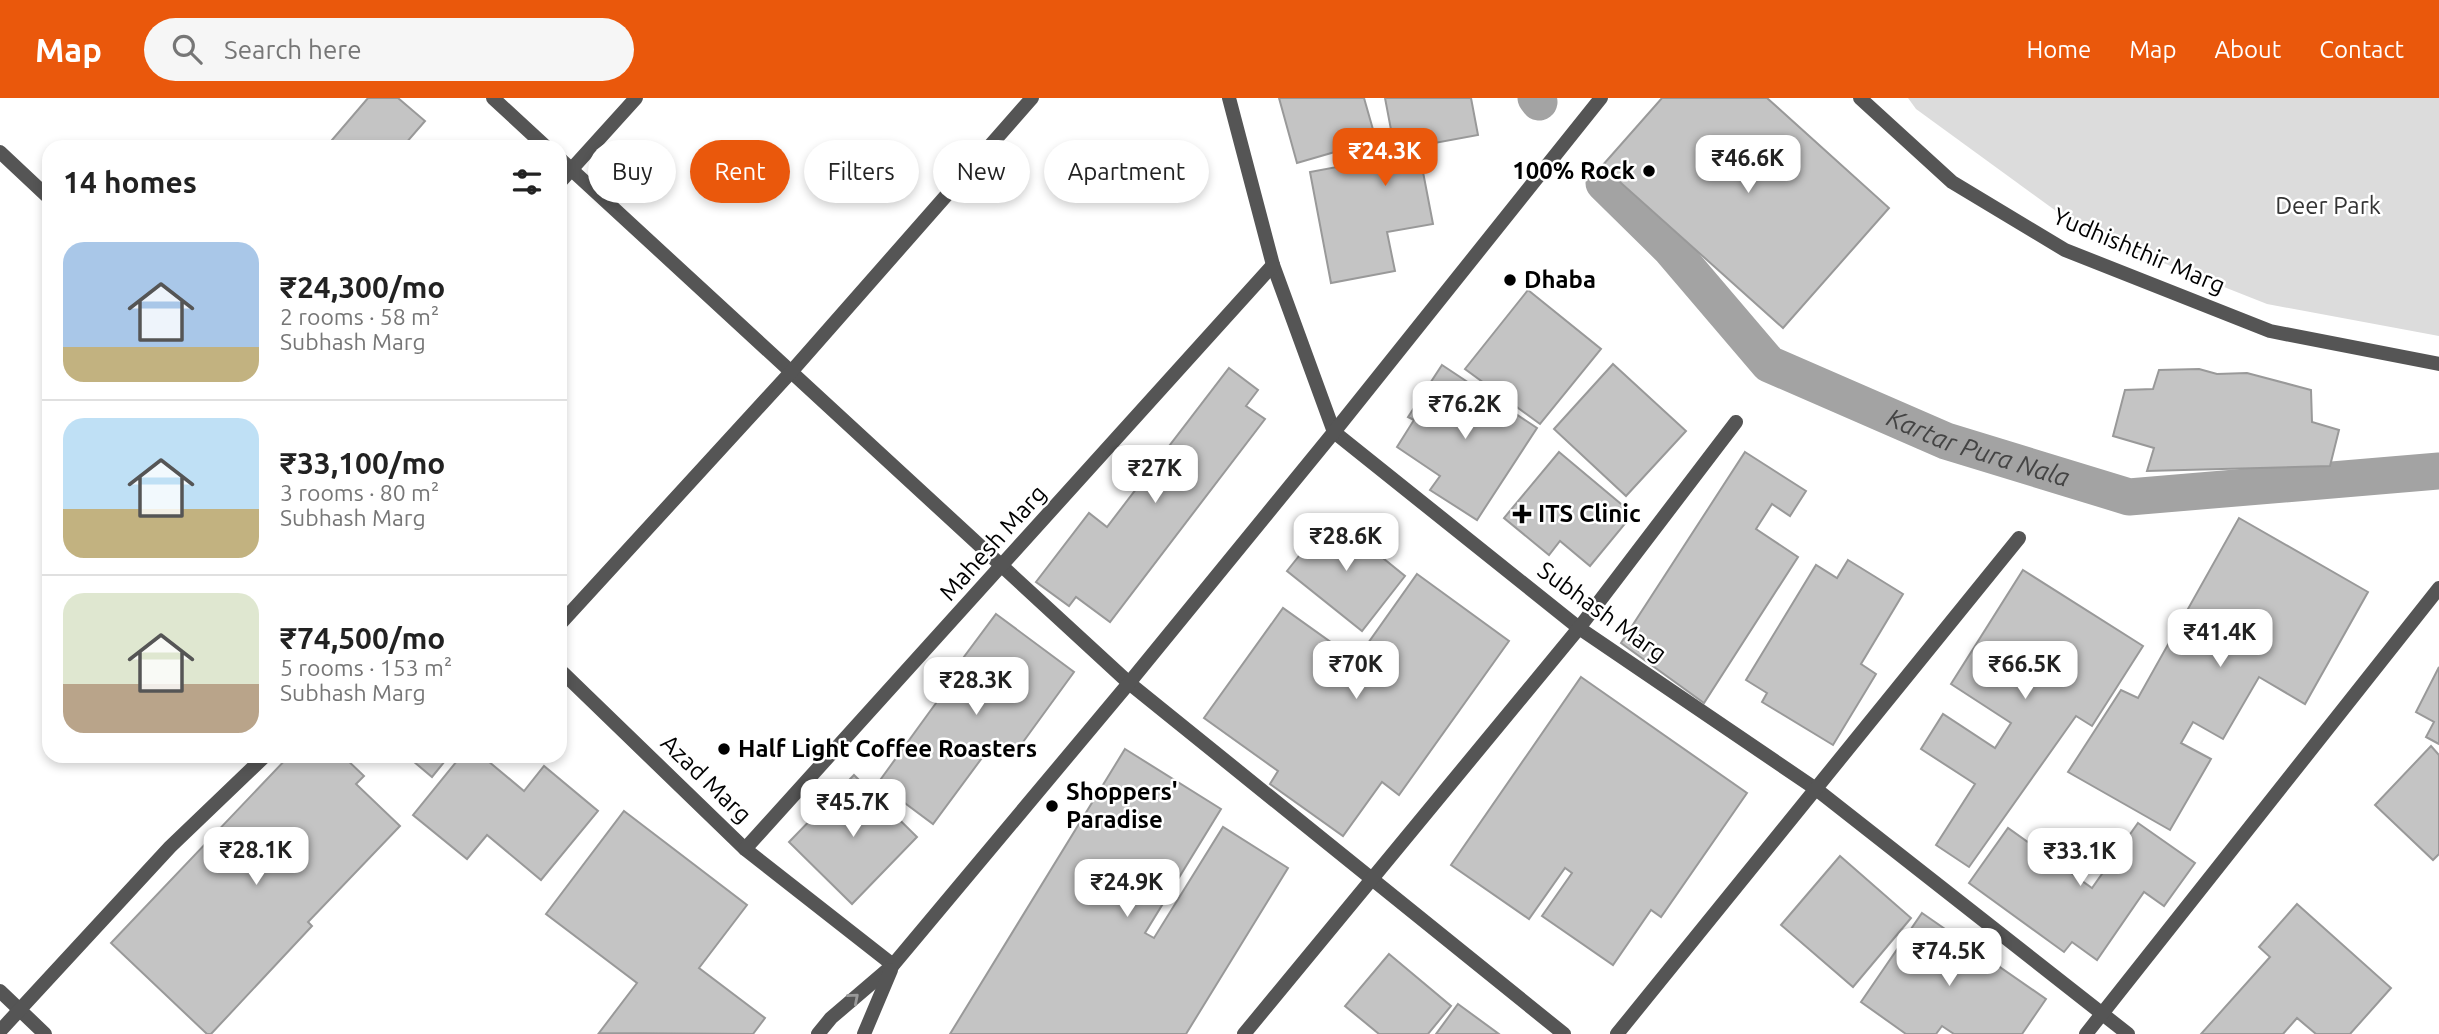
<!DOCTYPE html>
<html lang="en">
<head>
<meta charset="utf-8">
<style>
	:root { --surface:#fff; --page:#f6f6f6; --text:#222; --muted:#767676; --line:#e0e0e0; --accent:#ea580c }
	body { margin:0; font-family:Ubuntu,sans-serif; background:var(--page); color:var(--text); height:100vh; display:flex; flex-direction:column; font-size:26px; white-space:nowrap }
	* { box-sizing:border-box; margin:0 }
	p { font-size:23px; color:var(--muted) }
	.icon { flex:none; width:38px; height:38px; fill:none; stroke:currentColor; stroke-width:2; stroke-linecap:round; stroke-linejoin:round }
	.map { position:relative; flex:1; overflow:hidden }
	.panel { position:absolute; left:42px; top:42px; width:525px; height:623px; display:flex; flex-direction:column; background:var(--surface); border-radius:21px; box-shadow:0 4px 10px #0003 }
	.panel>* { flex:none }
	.hud { position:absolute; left:588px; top:42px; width:665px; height:63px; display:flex; gap:14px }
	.price { position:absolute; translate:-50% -60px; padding:0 16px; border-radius:14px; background:#fff; color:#222; font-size:23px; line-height:46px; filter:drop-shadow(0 2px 4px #0008) }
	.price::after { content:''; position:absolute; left:50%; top:42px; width:21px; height:16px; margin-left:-10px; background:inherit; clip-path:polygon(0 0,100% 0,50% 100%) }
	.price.on { background:var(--accent); color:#fff }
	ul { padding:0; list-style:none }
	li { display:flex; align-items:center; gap:21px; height:175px; padding:0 21px }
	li+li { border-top:2px solid var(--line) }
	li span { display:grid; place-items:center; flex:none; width:196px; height:140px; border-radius:21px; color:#555 }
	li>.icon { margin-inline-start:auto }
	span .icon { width:84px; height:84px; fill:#fffc; stroke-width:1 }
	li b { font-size:30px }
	h2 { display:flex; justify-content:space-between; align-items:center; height:84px; padding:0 21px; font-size:30px }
	.chip { padding:0 24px; border-radius:32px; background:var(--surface); box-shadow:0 4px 10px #0003; font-size:24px; line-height:63px }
	.chip.on { background:var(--accent); color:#fff }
	header { display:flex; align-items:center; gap:42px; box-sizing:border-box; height:98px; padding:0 35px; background:var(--accent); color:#fff }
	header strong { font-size:33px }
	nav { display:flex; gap:38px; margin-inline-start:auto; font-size:24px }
	.search { width:490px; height:63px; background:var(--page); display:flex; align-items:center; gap:18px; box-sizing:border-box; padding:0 24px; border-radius:38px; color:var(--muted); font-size:26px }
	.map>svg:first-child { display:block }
</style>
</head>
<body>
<header>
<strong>Map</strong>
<div class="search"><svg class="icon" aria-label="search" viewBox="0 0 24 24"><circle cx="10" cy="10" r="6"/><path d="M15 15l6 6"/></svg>Search here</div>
<nav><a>Home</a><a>Map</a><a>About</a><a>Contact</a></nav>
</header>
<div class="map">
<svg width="2439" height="936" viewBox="0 0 2439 936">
	<rect width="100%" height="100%" fill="#fff"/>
	<!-- green -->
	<path fill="#dcdcdc" d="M1908,0h531v238l-172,-32 -182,-72 -169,-123z"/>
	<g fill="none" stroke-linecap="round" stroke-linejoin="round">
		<!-- canal -->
		<g stroke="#a3a3a3" stroke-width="37">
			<path d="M1536,0l3,4"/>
			<path id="s1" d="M1604,85l66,65 99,116 177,77 183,56 310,-26"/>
		</g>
	</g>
	<!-- building -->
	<g fill="#c4c4c4" stroke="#999" stroke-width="2">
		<path d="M368,0h30l27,23 -20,23 4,3h-83z"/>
		<path d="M1279,0h85l12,42 -79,23z"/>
		<path d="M1385,0h86l7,37 -60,11 15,78 -46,8 8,39 -64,12 -21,-111 86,-16z"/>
		<path d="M1662,0h105l122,110 -106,120 -181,-162z"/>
		<path d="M1528,192l73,59 -61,75 -75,-55z"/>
		<path d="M1613,266l73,67 -60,65 -72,-67z"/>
		<path d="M1442,267l95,63 -60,92 -47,-30 10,-14 -43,-29 17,-27 -6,-3z"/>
		<path d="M1229,270l29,22 -12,16 19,13 -155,203 -34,-25 -7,9 -33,-24 53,-69 18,14z"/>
		<path d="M2199,271l18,5 30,-1 64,17 1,32 27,8 -9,36 -183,5 7,-23 -41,-12 12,-46 28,-1 6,-19z"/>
		<path d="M1559,354l74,62 -43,52 -30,-25 -11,14 -45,-37z"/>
		<path d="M1745,354l61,39 -16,25 -18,-12 -16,25 42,28 -94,146 -83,-60z"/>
		<path d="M1331,418l74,60 -43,55 -75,-60z"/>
		<path d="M2239,420l129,74 -63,112 -46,-27 -36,62 -30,-17 -12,21 30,16 -41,71 -102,-58 53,-82 17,8z"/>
		<path d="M1848,462l55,34 -42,70 15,10 -43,71 -71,-43 5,-9 -21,-13 70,-115 21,13z"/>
		<path d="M2023,472l120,76 -51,80 -16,-10 -107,151 -33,-22 39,-61 -54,-35 22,-35 52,34 16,-25 -60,-39z"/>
		<path d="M1417,476l92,67 -110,154 -17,-13 -39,54 -73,-52 8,-13 -74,-53 79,-110 73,52z"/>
		<path d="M996,516l78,58 -59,81 -19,-14 -63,85 -55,-41 66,-91 -4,-3z"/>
		<path d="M2439,569v77l-13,-7 8,-15 -18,-10z"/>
		<path d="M1581,579l166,116 -86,124 -10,-7 -38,55 -71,-49 30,-43 -7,-5 -36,51 -78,-54z"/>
		<path d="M2431,648l8,9v99l-6,6 -58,-55z"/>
		<path d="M1125,651l96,60 -76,124 9,5 69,-111 65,41 -102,166h-236z"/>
		<path d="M289,658h54l21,20 -8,8 44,42 -92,96 4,4 -101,108h-4l-96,-91z"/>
		<path d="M407,658h42l-17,21z"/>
		<path d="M461,658h21l42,35 20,-25 54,45 -57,69 -54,-45 -20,24 -54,-44z"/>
		<path d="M854,677l63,62 -65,67 -63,-62z"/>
		<path d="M624,713l123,94 -48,63 66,50 -12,16 -154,-1 38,-50 -91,-69z"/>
		<path d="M2138,725l57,40 -31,43 -20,-14 -47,68 -25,-18 -8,10 -95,-69 39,-55 84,60z"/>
		<path d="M1840,758l71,62 -58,69 -72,-62z"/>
		<path d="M2297,806l94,84 -41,46h-34l-19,-16 -14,16h-82l69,-77 -11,-10z"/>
		<path d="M1922,815l124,86 -24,35h-68l-12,-8 -6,8h-30l-45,-32z"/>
		<path d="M1389,856l62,52 -23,28h-49l-34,-28z"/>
		<path d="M1458,906l41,30h-63z"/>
	</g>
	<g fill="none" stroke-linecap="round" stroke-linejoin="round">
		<!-- minor -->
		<g stroke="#555" stroke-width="14">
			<path d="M493,0l53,49"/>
			<path d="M1229,0l44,167 61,167 245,196 237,161 312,245"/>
			<path d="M1860,0l92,84 113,68 205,81 169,33"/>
			<path d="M0,54l49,46"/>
			<path d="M560,61l569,524 435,351"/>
			<path d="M560,84l76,-84"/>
			<path d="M560,526l231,-252 241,-274"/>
			<path d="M560,572l185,179 148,116"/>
			<path d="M745,751l528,-584"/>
			<path d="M0,893l45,43"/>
			<path d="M0,933l170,-184 95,-91"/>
			<path d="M818,936l13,-16 62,-53 236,-282 205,-251 267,-334"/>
			<path d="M864,936l27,-64"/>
			<path d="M1244,936l335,-406 157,-206"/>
			<path d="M1617,936l402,-496"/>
			<path d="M2086,936l353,-446"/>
		</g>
	</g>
	<!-- one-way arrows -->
	<defs><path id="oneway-chevron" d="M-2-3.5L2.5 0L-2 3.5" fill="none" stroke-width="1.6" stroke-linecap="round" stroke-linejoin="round" transform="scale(1.75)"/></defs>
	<use stroke="#999" href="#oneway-chevron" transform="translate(854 900) rotate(-41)"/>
	<!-- markers -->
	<g fill="#000" stroke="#fff" stroke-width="2.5">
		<circle cx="1649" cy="73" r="7"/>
		<circle cx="1510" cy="182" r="7"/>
		<path d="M1518.5 405.5h7v7h7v7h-7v7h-7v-7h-7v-7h7z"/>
		<circle cx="724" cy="651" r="7"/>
		<circle cx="1052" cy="708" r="7"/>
	</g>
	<g text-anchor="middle" stroke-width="5" stroke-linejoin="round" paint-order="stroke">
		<!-- poi labels -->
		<g font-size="24" font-weight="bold" fill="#000" stroke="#fff" text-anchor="start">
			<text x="1635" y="81" text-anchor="end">100% Rock</text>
			<text x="1524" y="190">Dhaba</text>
			<text x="1538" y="424">ITS Clinic</text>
			<text x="738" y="659">Half Light Coffee Roasters</text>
			<text x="1066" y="702">Shoppers'<tspan x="1066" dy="28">Paradise</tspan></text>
		</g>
		<!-- park labels -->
		<g font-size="24" fill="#333" stroke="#fff">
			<text x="2328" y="116">Deer Park</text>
		</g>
		<!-- street labels -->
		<g font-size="24" fill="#000" stroke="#fff">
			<text transform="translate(2139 153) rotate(23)" y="8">Yudhishthir Marg</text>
			<text transform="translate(993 445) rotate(-48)" y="8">Mahesh Marg</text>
			<text transform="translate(1602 514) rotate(36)" y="8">Subhash Marg</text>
			<text transform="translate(706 681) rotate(44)" y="8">Azad Marg</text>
		</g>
		<!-- water labels -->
		<g font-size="26" font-style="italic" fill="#444" stroke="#fff">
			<text dy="9" stroke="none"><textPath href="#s1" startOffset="471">Kartar Pura Nala</textPath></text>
		</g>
	</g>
</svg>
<b class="price on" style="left:1385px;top:90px">₹24.3K</b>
<b class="price" style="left:1748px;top:97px">₹46.6K</b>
<b class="price" style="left:1465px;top:343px">₹76.2K</b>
<b class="price" style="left:1155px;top:407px">₹27K</b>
<b class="price" style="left:1346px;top:475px">₹28.6K</b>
<b class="price" style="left:2220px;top:571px">₹41.4K</b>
<b class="price" style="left:1356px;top:603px">₹70K</b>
<b class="price" style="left:2025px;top:603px">₹66.5K</b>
<b class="price" style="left:976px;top:619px">₹28.3K</b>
<b class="price" style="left:853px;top:741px">₹45.7K</b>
<b class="price" style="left:256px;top:789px">₹28.1K</b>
<b class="price" style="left:2080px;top:790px">₹33.1K</b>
<b class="price" style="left:1127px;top:821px">₹24.9K</b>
<b class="price" style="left:1949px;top:890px">₹74.5K</b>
<div class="hud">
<a class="chip">Buy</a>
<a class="chip on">Rent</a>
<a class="chip">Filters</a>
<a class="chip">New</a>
<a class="chip">Apartment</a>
</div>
<section class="panel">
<h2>14 homes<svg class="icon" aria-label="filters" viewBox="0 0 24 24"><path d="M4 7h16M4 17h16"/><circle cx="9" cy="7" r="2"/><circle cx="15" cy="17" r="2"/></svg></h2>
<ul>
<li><span style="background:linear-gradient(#a9c7e8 75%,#c2b280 0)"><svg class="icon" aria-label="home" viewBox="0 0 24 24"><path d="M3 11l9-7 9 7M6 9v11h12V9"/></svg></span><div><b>₹24,300/mo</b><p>2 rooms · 58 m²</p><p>Subhash Marg</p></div></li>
<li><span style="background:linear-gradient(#bfe0f5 65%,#c2b280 0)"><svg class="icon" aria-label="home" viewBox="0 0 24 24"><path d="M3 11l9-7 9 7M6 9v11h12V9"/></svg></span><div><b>₹33,100/mo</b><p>3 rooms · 80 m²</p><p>Subhash Marg</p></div></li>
<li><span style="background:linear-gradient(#dfe7d0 65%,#b9a48a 0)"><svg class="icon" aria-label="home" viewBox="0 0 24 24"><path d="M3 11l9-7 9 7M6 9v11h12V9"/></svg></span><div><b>₹74,500/mo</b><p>5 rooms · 153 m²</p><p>Subhash Marg</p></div></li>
</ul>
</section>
</div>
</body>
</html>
